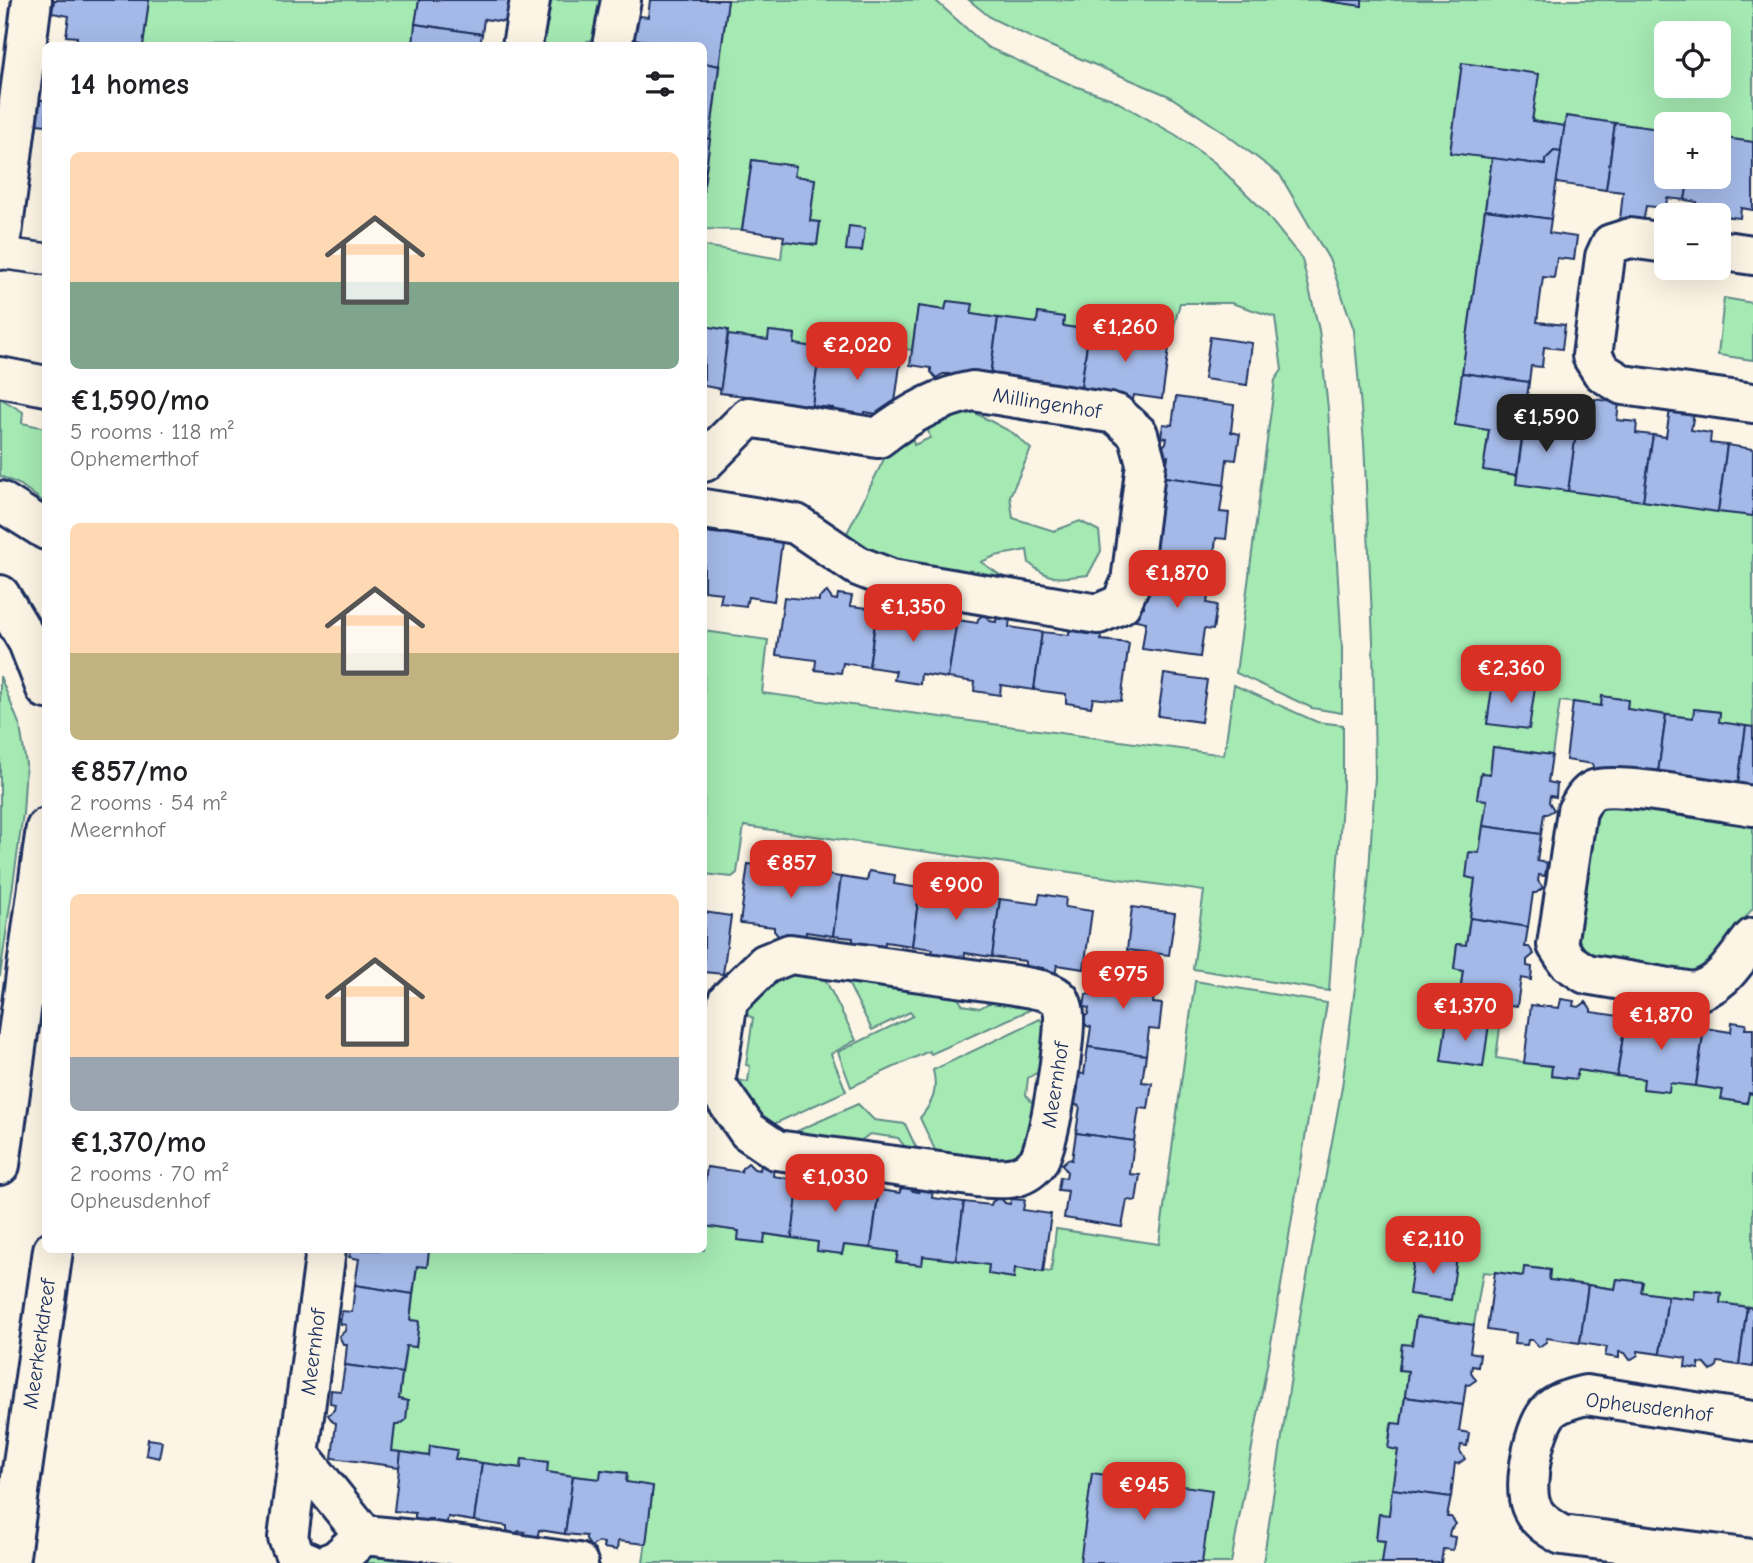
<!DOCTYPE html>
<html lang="en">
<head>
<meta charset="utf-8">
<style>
	:root { --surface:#fff; --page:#f2f2f2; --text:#202124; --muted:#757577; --accent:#d93025 }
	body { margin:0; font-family:"Comic Neue",sans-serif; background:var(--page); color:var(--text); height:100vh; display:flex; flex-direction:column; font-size:26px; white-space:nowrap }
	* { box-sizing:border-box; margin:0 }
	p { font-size:23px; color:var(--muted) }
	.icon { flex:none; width:38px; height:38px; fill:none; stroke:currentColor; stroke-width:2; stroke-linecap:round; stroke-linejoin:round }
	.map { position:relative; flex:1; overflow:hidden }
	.panel { position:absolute; left:42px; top:42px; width:665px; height:1211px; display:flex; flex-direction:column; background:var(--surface); border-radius:10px; box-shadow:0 7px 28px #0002 }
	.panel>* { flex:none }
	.buttons { position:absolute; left:1654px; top:21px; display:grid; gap:14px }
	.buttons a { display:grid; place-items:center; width:77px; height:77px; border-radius:10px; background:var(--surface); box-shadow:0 7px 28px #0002; font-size:35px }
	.price { position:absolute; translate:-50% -60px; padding:0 16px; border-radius:14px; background:var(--accent); color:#fff; font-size:23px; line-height:46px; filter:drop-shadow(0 2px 4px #0008) }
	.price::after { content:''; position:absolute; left:50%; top:42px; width:21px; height:16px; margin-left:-10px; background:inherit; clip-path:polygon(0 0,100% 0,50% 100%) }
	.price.selected { background:#222; color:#fff }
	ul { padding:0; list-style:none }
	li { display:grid; align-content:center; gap:14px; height:371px; padding:0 28px }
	li span { display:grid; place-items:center; height:217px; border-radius:10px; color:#555 }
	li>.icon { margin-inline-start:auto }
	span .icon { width:126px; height:126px; fill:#fffc; stroke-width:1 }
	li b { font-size:30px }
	h2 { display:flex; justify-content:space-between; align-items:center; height:84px; padding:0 28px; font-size:30px }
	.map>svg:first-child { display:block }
</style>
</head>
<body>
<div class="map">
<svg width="1753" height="1563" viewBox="0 0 1753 1563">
	<rect width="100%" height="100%" fill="#fcf5e5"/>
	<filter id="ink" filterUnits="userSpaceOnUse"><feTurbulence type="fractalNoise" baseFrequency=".0143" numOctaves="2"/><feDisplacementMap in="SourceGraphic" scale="14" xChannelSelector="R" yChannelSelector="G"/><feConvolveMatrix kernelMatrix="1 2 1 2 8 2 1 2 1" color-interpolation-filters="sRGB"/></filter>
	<g filter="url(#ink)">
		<!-- green -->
		<g fill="#a5e9b3" stroke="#608c88" stroke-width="2" fill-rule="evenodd">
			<path d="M149,0h270l-6,45 -270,1z"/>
			<path d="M551,0h55l-5,39 -14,2 -1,4 -53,1 3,-26 12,2z"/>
			<path d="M728,0h207l52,47 85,38 40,14 64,36 38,27 48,47 40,50 17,71 9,78 14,240v65l-30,-5 -76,-35 39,-293 7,-10 -7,-53 -44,-14h-51l-10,38 -28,-4v-9l-25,-4 -1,9 -53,-7 1,-9 -26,-3 -1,9 -66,-9 1,-10 -25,-3 -2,9 -27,-3 -6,43 -63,-8 -2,9 -53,-7 1,-10 -25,-3 -2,9 -40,-5v-5l-24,-4v-80l77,13 2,-18 34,4 3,-22 -10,-2 5,-42 -21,-3 1,-10 -43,-6 -10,70 -38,-1v-44z"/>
			<path d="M969,0h351l42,5v-5h391v142l-34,-5 -1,-13h-52v6l-99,-14 -2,10 -33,-5 6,-47 -76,-10 -12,88 42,6 -37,267 34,5 -5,40 33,5 -1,9 237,32v211l-34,-5 1,-10 -25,-3 -2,9 -66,-9 1,-9 -26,-4 -1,10 -41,-5 -8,54 -59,-8 -3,27 -9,-1 -4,25 10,2 -8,53 -10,-1 6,27 -9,66 -9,-1 -3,25 9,2 -4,27 44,7 -7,53 56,8 -1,10 25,3 2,-9 66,9 -1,10 27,-6 53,7 -1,9 25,4 2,-10 4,1v213l-33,-4 1,-10 -25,-3 -2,9 -53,-7 1,-10 -25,-3 -2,10 -66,-9 1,-10 -25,-3 -2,9 -40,-4 -9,53 -58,-8 -4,28 -10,-1 -3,25 9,2 -7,53 -10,-1 -3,25 10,2 -9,65 -10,-1 -3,25 9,2 -3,22h-119l38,-253 41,-223 26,-200 7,-110 -2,-136 -9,-199 -10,-112 -24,-69 -50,-86 -61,-46 -50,-33 -133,-56 -45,-22zM1666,33h52v53h-52z"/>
			<path d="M1724,298l29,5v57l-35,-5z"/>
			<path d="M0,398l23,14 -1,11 23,5v75l-24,-18 -21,-9z"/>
			<path d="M968,409l45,24 18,16 -21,47 3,22 41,13 26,-10 19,10 2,20 -13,24c-28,3 -37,7 -59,-12l-2,-13 -32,6 -14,6 50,34 -108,-16 -80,-39 47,-94 22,-10 2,8 16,-7 -3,-12z"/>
			<path d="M704,631l64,9 -6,53 462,62 10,-70 83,37 26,3v62l-14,204 -136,-22 11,-78 -460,-65 -7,47 -5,4 -28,-3z"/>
			<path d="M0,676l20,50 6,38 -3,50 -23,162z"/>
			<path d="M1611,801l142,20v87l-22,28 -29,43 -106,-14 -22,-22 14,-116 12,-22z"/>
			<path d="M807,968l15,5 34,67 -25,14 15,37 -83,38 -32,-50 17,3 2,-16 -4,-1 7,-47 -11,-6 24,-26z"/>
			<path d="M847,981l102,6 14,18 17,3 23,-13 16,4 13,10 -101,45 -2,-3 -78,36 -13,-35 75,-36 -3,-4 -38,18z"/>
			<path d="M1195,981l132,22 -50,307 -46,253h-588l10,-76 -27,-5 1,-9 -26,-3 -1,9 -53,-7 1,-10 -26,-3 -1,9 -66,-9 1,-9 -25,-4 -2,10 -37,-5 3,-26h4l6,-5 3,-19 -9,-2 7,-53 10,1 3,-25 -9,-2 7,-54 10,1 2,-17h275v-24l35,5 -1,9 25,3 2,-9 53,8 -1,9 25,3 2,-9 54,7 -1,10 25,3 1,-9 66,9 -1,9 27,-6 36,4 5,-43 103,15z"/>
			<path d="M1040,1019l5,7 3,40 -20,12 -2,17 15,18 -11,33 -20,17 -68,2 -22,-47c13,-16 18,-27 13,-48z"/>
			<path d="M858,1104l16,16 31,4 16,34 -8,-1 -15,-19 -28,-4 -21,15 -70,-10z"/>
			<path d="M366,1552h60l1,11h-73z"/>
		</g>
		<!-- building -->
		<g fill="#a4b9e7" stroke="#1b2f5e" stroke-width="2">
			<path d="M54,0h95l-6,46h-67l1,-9 -11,-1 3,-20 -17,-3z"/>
			<path d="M419,0h95l-3,23 -27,-4 -2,15 -67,-10z"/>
			<path d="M650,0h78l-9,66 -15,-3v-17h-50l1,-4 -28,-4 4,-23 17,2z"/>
			<path d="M1320,0h42v6z"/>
			<path d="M415,24l67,10 -2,12h-67z"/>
			<path d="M704,63l15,3 -9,73 -6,-1z"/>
			<path d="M1462,63l77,11 -7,47 33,5 -4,26 -7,-1 -9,9v5l-95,-12z"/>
			<path d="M40,100h6v25l-9,-1z"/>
			<path d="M1566,116l49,7 -9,67 -50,-7z"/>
			<path d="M1615,123l51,7v47h23l-4,23 -18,-2 -1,10 -20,-2 -3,17 -23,-3 3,-28 -17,-2z"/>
			<path d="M1718,137l35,5v68l-12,-2 -1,10 -20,-2 -2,8v-9h-23l2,-13 -12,-2 4,-23h29z"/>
			<path d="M704,138l6,1 -6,46z"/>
			<path d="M1554,151l7,1 -10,67 -66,-9 7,-52 53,7v-5z"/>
			<path d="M752,160l44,6 -2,10 21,3 -5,42 10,1 -3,23 -34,-4 1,-5 -42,-6z"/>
			<path d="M1485,210l66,9 -2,14 28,4 -3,23 -17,-2 -3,20 -11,-1 -6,45 28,3 -3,24 -18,-2 -2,20 -11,-1 -2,16 -67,-9z"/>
			<path d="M849,226l16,2 -3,23 -16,-1z"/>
			<path d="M947,301l26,3 -2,10 27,4 -8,58 -27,-4 -1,10 -14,-2 1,-6h-6l-7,4 -5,-6v-4l-21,-3 8,-59 27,4z"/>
			<path d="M1038,313l26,4 -1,9 26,4 -8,58 -26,-4 -2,10 -63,-18 8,-58 39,5z"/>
			<path d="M1117,324l26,4 -1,9 28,4 -8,58 -28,-4 -2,10 -31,-10 1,-4 -21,-3 8,-58 27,3z"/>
			<path d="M704,326l24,4 -7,59 -17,-3z"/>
			<path d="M769,331l26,3 -1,10 26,4 -8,58 -26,-4 -2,9 -30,-10 1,-4 -35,-4 8,-58 40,5z"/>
			<path d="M1210,337l42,6 -5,42 -43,-6z"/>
			<path d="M848,341l26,4 -1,9 28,4 -8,59 -28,-5 -1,10 -31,-10v-4l-21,-2 8,-58 27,3z"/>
			<path d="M1462,373l67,9 -12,93 -34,-5 6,-40 -34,-5z"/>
			<path d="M1176,397l58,8 -3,27 9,2 -4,26 -9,-1 -3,26 -59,-8 3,-21h-4l-5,-6 7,-7 1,-5 -6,-1 2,-13 9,1z"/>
			<path d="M1595,399l24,4 -2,17 20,2 -1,11 17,2 -10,66 -75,-10 9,-66 14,2z"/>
			<path d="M1670,409l24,4 -3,17 20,3 -1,10 17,2 -9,67 -75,-11 10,-66 13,2z"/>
			<path d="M1525,418l52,7 -9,66 -52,-7z"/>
			<path d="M1727,445l26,4v67l-35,-4z"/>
			<path d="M1165,477l59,8 -4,27 9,1 -3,26 -10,-1 -4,33 -58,-8 3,-27 -4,-1 -1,-32 10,1z"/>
			<path d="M756,529l-2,10 28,3 -8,59 -26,-4 -2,9 -26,-3 2,-10 -18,-2v-59l18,2 1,-3z"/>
			<path d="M1154,563l58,8 -5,32 10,2 -4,25 -9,-1 -4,28 -58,-8 4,-27 -10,-2 2,-13h6v-5l-5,-7 7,-6 4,1z"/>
			<path d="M827,592l5,7 5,1 1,-6 14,2 -2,10 27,3 -8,58 -26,-4 -2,10 -26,-3 1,-10 -40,-5 8,-58 35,4v-3z"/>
			<path d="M905,603l6,7 5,1 1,-6 14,2 -2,9 28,4 -9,58 -27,-4 -1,10 -26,-4 2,-9 -27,-4 8,-58 21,3v-4z"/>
			<path d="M984,614l6,7 6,1 1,-6 13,2 -1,9 33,5 -8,58 -33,-5 -1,10 -26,-4 1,-9 -27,-4 9,-58 20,3 1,-4z"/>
			<path d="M1076,627l6,6 6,1 1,-6 13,2 -1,10 28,3 -8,58 -28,-3 -2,9 -25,-4v-9l-32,-4 8,-58 27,3v-3z"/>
			<path d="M1164,674l43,6 -6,42 -43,-6z"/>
			<path d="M1493,681l42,6 -6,42 -42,-5z"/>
			<path d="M1602,696l26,4 -1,9 39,6 -8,58 -33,-5 -1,4 -32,1 1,-9 -27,-4 7,-58 28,4z"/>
			<path d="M1694,709l26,3 -1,10 27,4 -8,58 -80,-11 8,-58 27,3z"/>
			<path d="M1746,726l7,1v59l-15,-2z"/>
			<path d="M1493,747l59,8 -4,27 9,2 -1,13 -6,-1 -1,6 5,8 -7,4h-3l-3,20 -58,-8 4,-26 -10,-1 4,-26 9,1z"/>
			<path d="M1483,826l58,8 -4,27 10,2 -2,13 -6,-1 -1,6 5,7 -7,5h-3l-5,34 -58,-9 5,-39 -9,-2 3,-25 10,1z"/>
			<path d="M789,860l27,4 -2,9 27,4 -8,59 -27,-4 -1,9 -14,-2 1,-5 -6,-1 -6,5 -6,-7v-4l-34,-4 8,-59 40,6z"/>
			<path d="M869,871l26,4 -1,9 26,4 -8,58 -27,-4 -1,10 -14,-2 1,-5 -6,-1 -7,5 -5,-7v-4l-20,-2 8,-59 26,4z"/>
			<path d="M948,882l26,3 -1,10 27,4 -8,58 -27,-4 -1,10 -14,-2 1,-6h-5l-9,4 -5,-6 1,-4 -21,-3 8,-58 27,4z"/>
			<path d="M1040,894l26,4 -1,9 27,4 -8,58 -27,-4 -2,10 -13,-2 1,-5 -6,-1 -7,5 -5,-7v-4l-33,-4 8,-58 38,5z"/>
			<path d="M1132,907l43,6 -6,42 -42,-5z"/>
			<path d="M704,912l27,4 -8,58 -19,-2z"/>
			<path d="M1470,918l58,9 -3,20h4l5,7 -7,6v6l5,1 -1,13 -10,-2 -4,28 -58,-7 4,-28 -9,-2 3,-25 9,1z"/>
			<path d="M1099,968l58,7 -4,28 9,1 -3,26 -10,-1 -3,26 -58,-8 3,-20 -4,-1 -5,-7 6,-5 1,-6 -5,-1 2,-13 9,1z"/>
			<path d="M1561,999l13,2 -1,5 6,1 7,-5 5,7v3l35,5 -9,59 -39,-6 -2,9 -25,-3 1,-10 -28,-3 7,-58 28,3z"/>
			<path d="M1652,1011l14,2 -1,6h6l7,-4 5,6v4l21,3 -8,58 -26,-3 -1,9 -26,-3 1,-10 -27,-3 9,-59 25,4z"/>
			<path d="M1447,1019l42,5 -6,43 -42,-6z"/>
			<path d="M1732,1022l14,2 -1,5h8v65l-4,-1 -2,10 -26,-4 2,-9 -27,-4 8,-58 27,4z"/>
			<path d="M1088,1047l58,8 -4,27 10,1 -4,26 -9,-1 -5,33 -58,-8 4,-27 -4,-1 -5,-6 6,-6 1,-6 -5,-1 2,-13 9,1z"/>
			<path d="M1076,1133l58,8 -4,33 10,1 -4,26 -9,-1 -5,27 -58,-9 4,-27 -10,-1 2,-13 6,1 1,-6 -5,-8 6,-5 4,1z"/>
			<path d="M748,1163l6,6 6,1 1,-5 13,1 -1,10 26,4 -7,58 -27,-4 -1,9 -26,-3 1,-9 -35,-5v-37l3,-22 34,5 1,-4z"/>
			<path d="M828,1174l5,6 6,1 1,-5 13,1 -1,10 27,3 -8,58 -27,-3 -2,9 -25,-3 1,-9 -26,-4 7,-58 21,2 1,-3z"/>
			<path d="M907,1185l6,6 6,1v-6l14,2 -1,10 32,4 -8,58 -33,-4 -1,9 -26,-3 2,-10 -27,-4 8,-58 21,3v-3z"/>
			<path d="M1000,1197l5,6 5,1 1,-5 14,1 -2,10 28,4 -8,58 -28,-4 -1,10 -26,-4 1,-9 -33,-5 8,-58 27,3 1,-3z"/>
			<path d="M351,1250h78l-2,17 -10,-1 -4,28 -58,-9 4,-26 -10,-2z"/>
			<path d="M1415,1252l42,5 -6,43 -42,-6z"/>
			<path d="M1524,1267l26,3 -1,10 39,5 -8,58 -33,-5 -1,4 -7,5 -6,-7h-5l-1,5 -13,-1 1,-10 -28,-4 8,-58 28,4z"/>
			<path d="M1617,1279l26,3 -2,10 27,4 -8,58 -22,-3v4l-8,5 -5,-7 -6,-1v6l-14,-2 2,-9 -27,-4 8,-58 27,4z"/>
			<path d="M355,1285l58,9 -3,26 9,1 -3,26 -10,-1 -4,27 -57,-8 2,-21h-4l-4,-8 6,-5 1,-6 -6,-1 2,-13 10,1z"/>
			<path d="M1695,1290l26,3 -1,10 27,4 -8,58 -21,-3 -1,4 -6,5 -6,-7 -6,-1v6l-14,-2 1,-9 -26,-4 8,-58 26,3z"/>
			<path d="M1747,1307l6,1v59l-14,-2z"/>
			<path d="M1416,1317l58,8 -4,27 10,2 -2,13 -6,-1 -1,6 5,8 -7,5 -3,-1 -3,21 -58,-8 3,-26 -9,-1 3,-26 10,1z"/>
			<path d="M345,1365l57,8 -3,26 9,2 -2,19 -7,5h-4l-3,26 9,1 -1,15 -68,-9 4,-35 -3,-1 -5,-7 6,-5 1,-6 -5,-1 1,-13 10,1z"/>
			<path d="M1405,1397l58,8 -4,26 10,2 -2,13 -6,-1 -1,6 5,8 -7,5 -3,-1 -4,34 -59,-8 6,-39 -10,-2 4,-25 9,1z"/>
			<path d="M148,1439l14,2 -3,17 -13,-3z"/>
			<path d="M430,1446l27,4 -2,9 27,4 -8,58 -26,-4 -2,10 -13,-2v-6h-5l-8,4 -5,-6v-4l-21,-2 7,-59 28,4z"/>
			<path d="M522,1459l26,3 -1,10 26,4 -8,58 -26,-4 -2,9 -13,-1 1,-6 -6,-1 -7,5 -5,-6v-4l-33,-5 8,-58 39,5z"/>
			<path d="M601,1470l26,3 -1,9 27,4 -7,58 -28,-3 -1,9 -14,-2 1,-5 -6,-1 -7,5 -5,-7v-4l-21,-2 8,-58 27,3z"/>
			<path d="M1092,1473l120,17 -10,73h-122z"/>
			<path d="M1392,1489l59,8 -4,20h4l5,7 -6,6 -1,6 6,1 -2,13 -10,-1 -2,14h-59l3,-22 -9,-1 3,-26 10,1z"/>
		</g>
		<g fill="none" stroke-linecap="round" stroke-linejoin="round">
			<!-- pedestrian casing -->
			<g stroke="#1b2f5e" stroke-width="35">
				<path id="pedestrian" d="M0,253l46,6"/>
			</g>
			<!-- minor casing -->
			<g stroke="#1b2f5e" stroke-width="44">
				<g id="minor">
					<path d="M522,46l8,-46"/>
					<path d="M612,46l9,-46"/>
					<path d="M1666,243l-36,-5 -19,6 -6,13 -13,99 10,16 21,13 130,18"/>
					<path d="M0,250l32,-250"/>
					<path d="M1718,250l35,5"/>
					<path d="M0,377l46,9"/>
					<path d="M704,462l45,-45 129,21c28,-22 60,-41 95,-47l143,23 22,20 8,29 -15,119 -10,22 -23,10 -207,-35 -33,-13 -62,-42 -92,-15"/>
					<path d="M1753,806c-28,-4 -139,-25 -159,-16 -9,4 -13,14 -17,21l-20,134 11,17 18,12 107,18c29,-5 43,-33 60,-54"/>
					<path d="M790,954l225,31c13,3 36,4 45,15 2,4 4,11 4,16 1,23 -14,131 -27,147 -16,19 -37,16 -60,14l-201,-27 -28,-19 -33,-47 13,-84 37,-36z"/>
					<path d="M326,1250l-27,204 65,81 70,7 144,21"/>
					<path d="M1753,1421l-167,-26c-13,3 -25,6 -35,14 -17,15 -28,76 -20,97 6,15 19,22 31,29l191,24"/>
					<path d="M299,1454l-11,84 8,19 14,6"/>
					<path d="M329,1563l8,-3 27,-25"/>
				</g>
			</g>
			<!-- secondary casing -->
			<g stroke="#1b2f5e" stroke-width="44">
				<g id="secondary">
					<path d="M0,501l46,29"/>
					<path d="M0,595l28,47 18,47"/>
					<path d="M0,1165l46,-337"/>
					<path d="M9,1563l44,-313"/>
				</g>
			</g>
			<!-- pedestrian -->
			<use href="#pedestrian" stroke="#fcf5e5" stroke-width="30"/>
			<!-- minor -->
			<use href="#minor" stroke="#fcf5e5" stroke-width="38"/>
			<!-- secondary -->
			<use href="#secondary" stroke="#fcf5e5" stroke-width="38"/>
		</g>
	</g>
	<g text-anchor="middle" stroke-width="5" stroke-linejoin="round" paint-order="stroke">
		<!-- street labels -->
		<g font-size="21" fill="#1b2f5e" stroke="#fcf5e5">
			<text transform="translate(1047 403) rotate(9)" y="7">Millingenhof</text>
			<text transform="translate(1055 1085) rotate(-81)" y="7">Meernhof</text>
			<text transform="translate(39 1344) rotate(-82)" y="7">Meerkerkdreef</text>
			<text transform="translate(313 1352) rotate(-83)" y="7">Meernhof</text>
			<text transform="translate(1649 1407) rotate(7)" y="7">Opheusdenhof</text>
		</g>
	</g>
</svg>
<div class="buttons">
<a><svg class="icon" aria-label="locate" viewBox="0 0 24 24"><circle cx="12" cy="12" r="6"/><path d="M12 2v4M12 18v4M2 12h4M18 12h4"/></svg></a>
<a>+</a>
<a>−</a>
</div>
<b class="price" style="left:1125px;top:364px">€1,260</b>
<b class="price" style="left:857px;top:382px">€2,020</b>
<b class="price selected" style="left:1546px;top:454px">€1,590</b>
<b class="price" style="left:1177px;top:610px">€1,870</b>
<b class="price" style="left:913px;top:644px">€1,350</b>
<b class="price" style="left:1511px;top:705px">€2,360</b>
<b class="price" style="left:791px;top:900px">€857</b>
<b class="price" style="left:956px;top:922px">€900</b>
<b class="price" style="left:1123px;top:1011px">€975</b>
<b class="price" style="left:1465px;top:1043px">€1,370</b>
<b class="price" style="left:1661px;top:1052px">€1,870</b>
<b class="price" style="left:835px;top:1214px">€1,030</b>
<b class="price" style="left:1433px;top:1276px">€2,110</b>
<b class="price" style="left:1144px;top:1522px">€945</b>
<section class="panel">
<h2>14 homes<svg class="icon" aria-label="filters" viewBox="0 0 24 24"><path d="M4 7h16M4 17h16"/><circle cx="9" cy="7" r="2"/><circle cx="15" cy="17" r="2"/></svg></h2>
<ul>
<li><span style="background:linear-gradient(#ffd9b3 60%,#7fa58c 0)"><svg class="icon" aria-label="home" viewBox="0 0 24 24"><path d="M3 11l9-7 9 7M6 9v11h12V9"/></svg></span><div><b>€1,590/mo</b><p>5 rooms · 118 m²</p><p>Ophemerthof</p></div></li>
<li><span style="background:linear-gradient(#ffd9b3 60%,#c2b280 0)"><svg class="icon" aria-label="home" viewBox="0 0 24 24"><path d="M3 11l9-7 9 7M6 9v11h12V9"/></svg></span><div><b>€857/mo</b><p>2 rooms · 54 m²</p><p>Meernhof</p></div></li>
<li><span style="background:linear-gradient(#ffd9b3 75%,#9aa5b1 0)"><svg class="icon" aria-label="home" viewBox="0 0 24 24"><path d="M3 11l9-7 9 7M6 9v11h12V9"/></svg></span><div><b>€1,370/mo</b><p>2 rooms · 70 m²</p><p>Opheusdenhof</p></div></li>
</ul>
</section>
</div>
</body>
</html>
